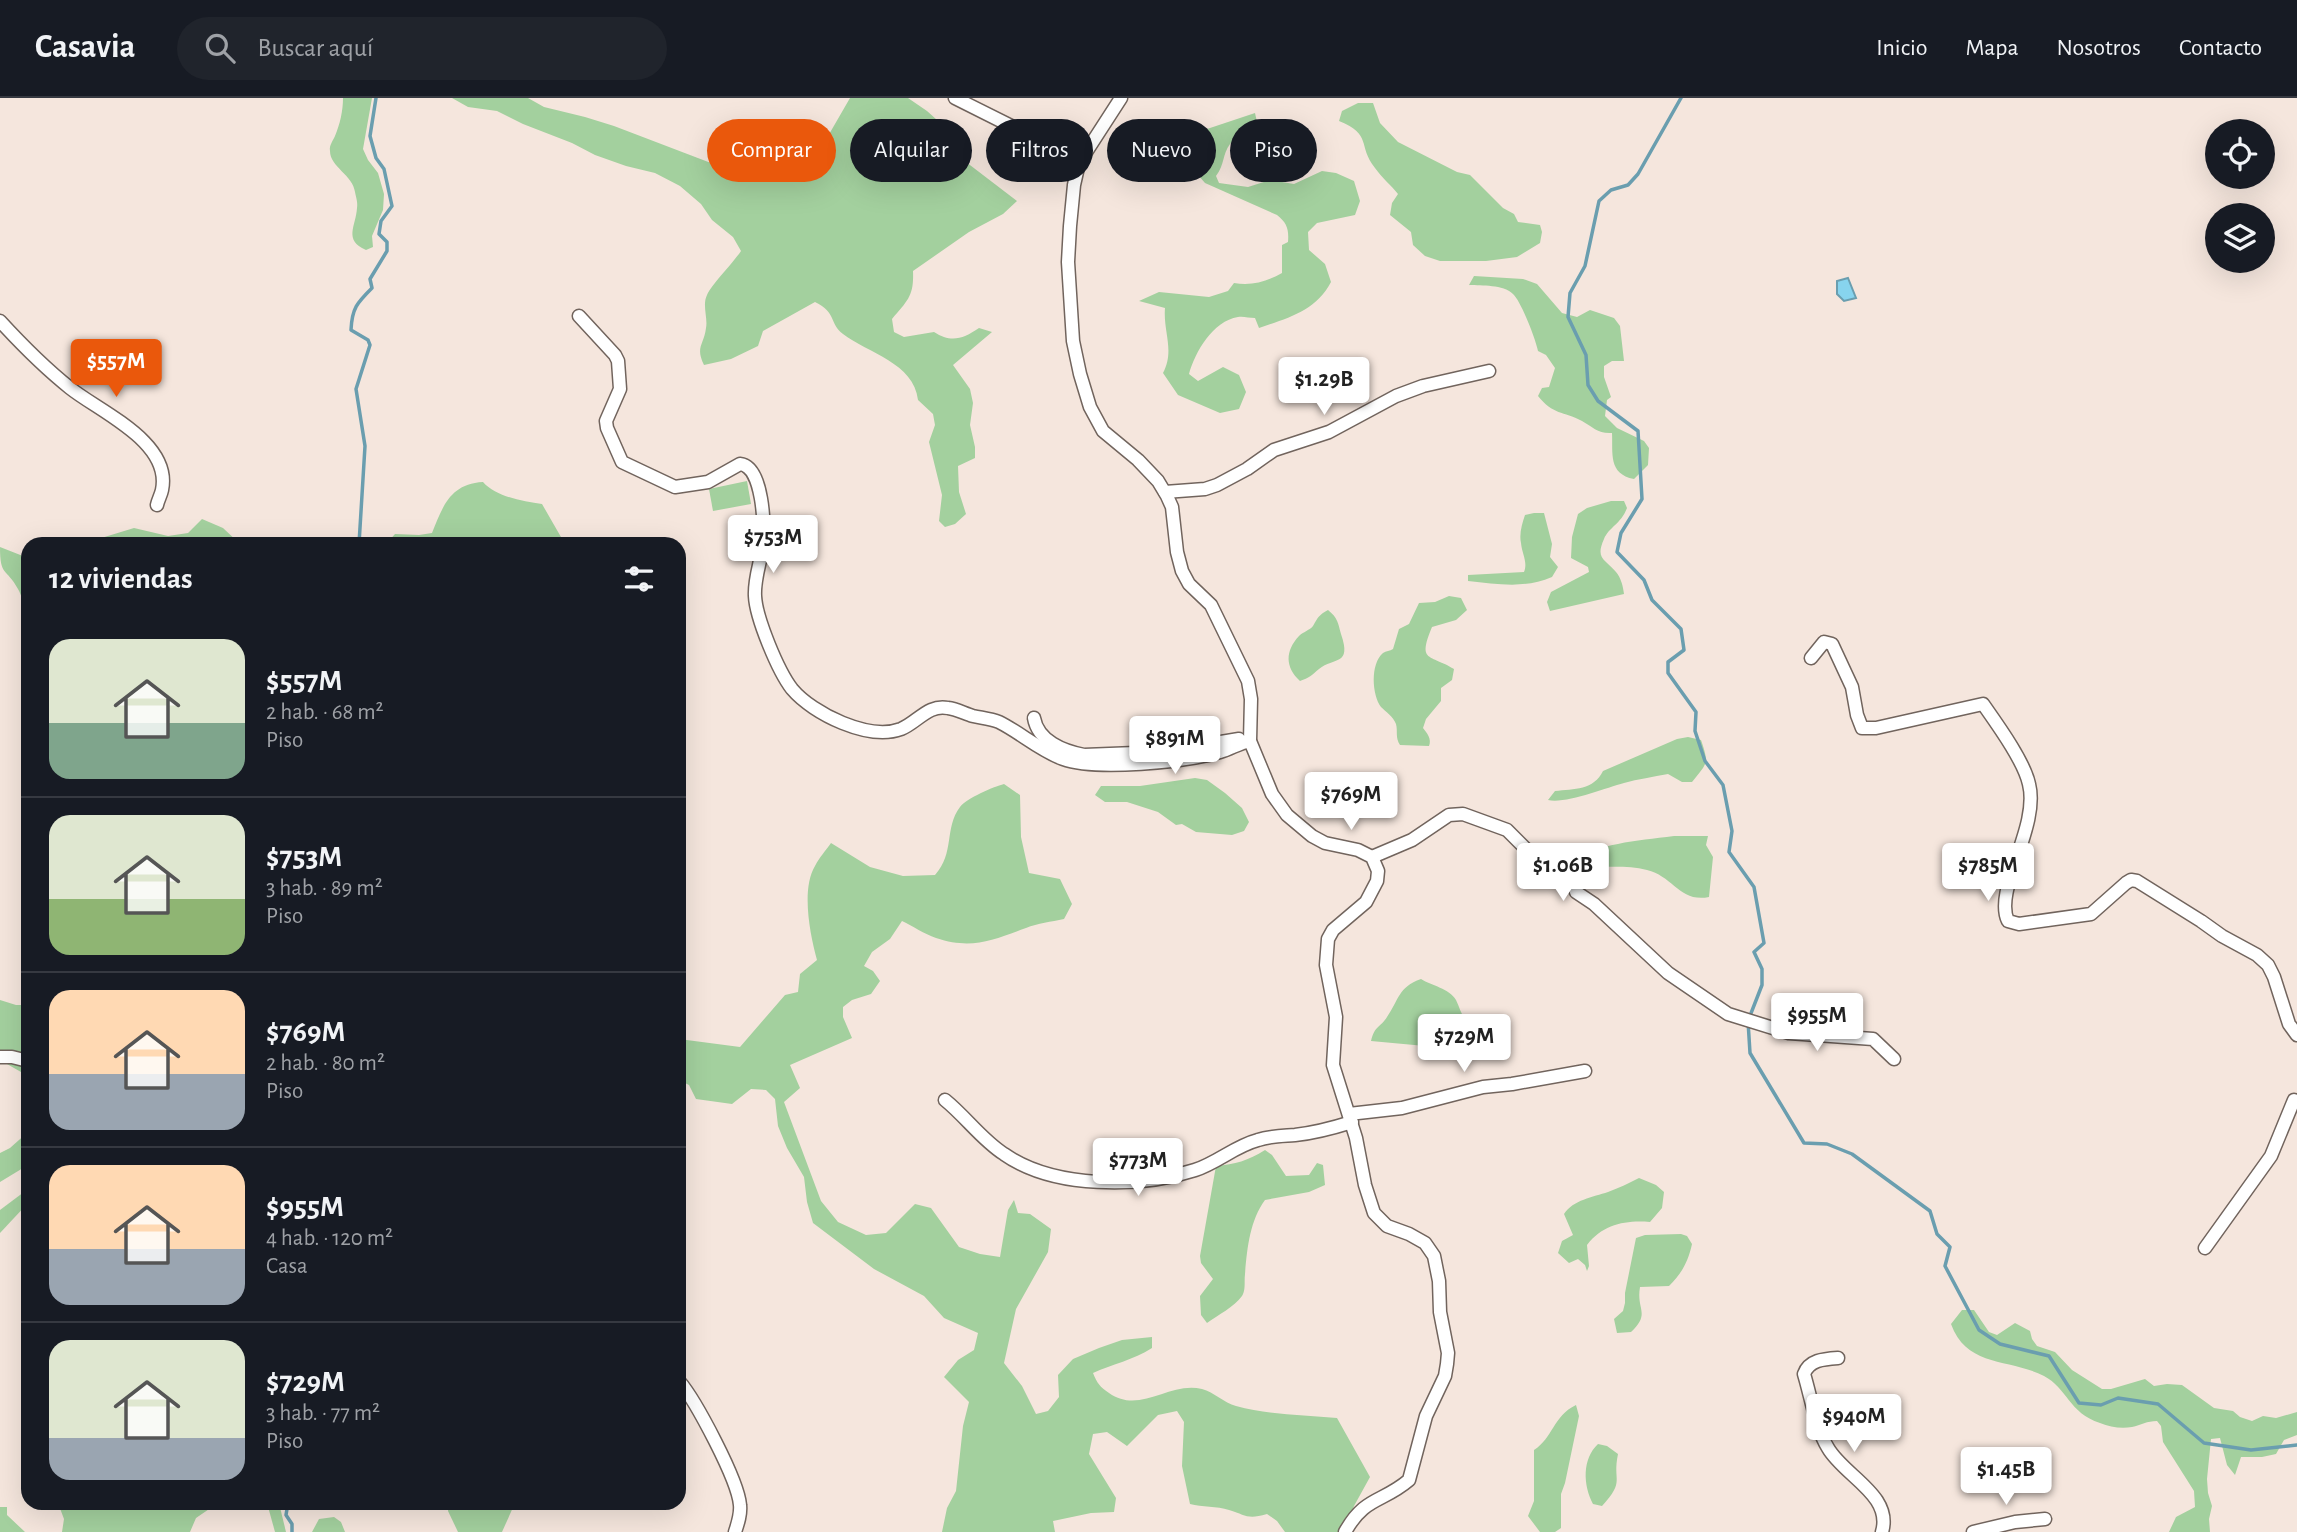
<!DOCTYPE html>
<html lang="es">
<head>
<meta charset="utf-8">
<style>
	:root { --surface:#171b24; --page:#20242c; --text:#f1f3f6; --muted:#9ea1a6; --line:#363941; --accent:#ea580c }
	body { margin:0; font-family:"Alegreya Sans",sans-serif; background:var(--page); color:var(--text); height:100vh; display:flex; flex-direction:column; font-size:26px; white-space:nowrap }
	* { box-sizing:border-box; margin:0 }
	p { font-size:23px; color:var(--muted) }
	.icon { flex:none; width:38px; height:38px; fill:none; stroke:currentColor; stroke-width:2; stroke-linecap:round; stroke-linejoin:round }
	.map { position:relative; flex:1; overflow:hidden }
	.drawer { position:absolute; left:21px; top:439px; width:665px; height:973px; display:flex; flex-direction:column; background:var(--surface); border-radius:21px; box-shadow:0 7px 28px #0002 }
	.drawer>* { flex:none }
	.banner { position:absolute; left:707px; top:21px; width:665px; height:63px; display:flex; gap:14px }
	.fabs { position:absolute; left:2205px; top:21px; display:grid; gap:14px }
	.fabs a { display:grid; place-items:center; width:70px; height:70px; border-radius:50%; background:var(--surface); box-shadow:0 7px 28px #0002; font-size:35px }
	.price { position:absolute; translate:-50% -60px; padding:0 16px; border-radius:7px; background:#fff; color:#222; font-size:23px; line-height:46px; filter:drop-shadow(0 2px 4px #0008) }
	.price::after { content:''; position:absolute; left:50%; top:42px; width:21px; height:16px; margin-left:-10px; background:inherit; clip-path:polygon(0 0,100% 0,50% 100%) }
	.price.on { background:var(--accent); color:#fff }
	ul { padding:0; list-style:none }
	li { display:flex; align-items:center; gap:21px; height:175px; padding:0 28px }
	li+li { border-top:2px solid var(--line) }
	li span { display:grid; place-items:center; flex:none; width:196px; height:140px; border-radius:21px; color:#555 }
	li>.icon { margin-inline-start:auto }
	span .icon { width:84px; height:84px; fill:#fffc; stroke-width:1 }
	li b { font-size:30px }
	h2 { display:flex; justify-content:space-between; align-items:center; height:84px; padding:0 28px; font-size:30px }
	.tag { padding:0 24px; border-radius:32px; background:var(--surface); box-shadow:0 7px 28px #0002; font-size:24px; line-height:63px }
	.tag.on { background:var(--accent); color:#fff }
	header { display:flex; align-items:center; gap:42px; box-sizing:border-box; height:98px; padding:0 35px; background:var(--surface); border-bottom:2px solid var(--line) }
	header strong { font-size:33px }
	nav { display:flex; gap:38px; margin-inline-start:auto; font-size:24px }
	.search { width:490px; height:63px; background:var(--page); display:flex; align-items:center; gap:18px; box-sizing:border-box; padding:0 24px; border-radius:38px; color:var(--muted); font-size:26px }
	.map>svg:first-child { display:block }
</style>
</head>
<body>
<header>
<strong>Casavia</strong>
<div class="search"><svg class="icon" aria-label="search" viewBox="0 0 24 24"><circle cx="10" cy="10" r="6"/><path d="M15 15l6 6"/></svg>Buscar aquí</div>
<nav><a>Inicio</a><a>Mapa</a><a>Nosotros</a><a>Contacto</a></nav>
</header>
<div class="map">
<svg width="2297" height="1434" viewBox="0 0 2297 1434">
	<rect width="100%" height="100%" fill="#f5e6dd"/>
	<!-- green -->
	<g fill="#a3d09e">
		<path d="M343,0h29l-9,51 5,11 10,13 6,21 -1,16 -11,26 1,11 -7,3c-23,-10 -10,-24 -9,-42 1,-5 -1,-11 -2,-16 -2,-17 -25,-25 -25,-41 -1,-6 3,-10 5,-15 5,-12 8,-25 8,-38z"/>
		<path d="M452,0h76l16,9 41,10 29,9 131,50 21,-37 43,30 41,-71h58l19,13 19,17 2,9 -6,11 -1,13 25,1 51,39 -14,13 -34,18 -56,39c1,25 -5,29 -21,48l2,13 10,5 30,-5c17,11 29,7 45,-4l13,4 -39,33 17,24 3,14 -3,22 5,22v11l-17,8 1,26 7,22 -11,10 -10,3 -6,-6 3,-26 -13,-53 6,-17 -2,-11 -15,-14c-4,-37 -50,-47 -75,-66 -14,-11 -6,-21 -28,-32l-52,29 -5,15 -27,13 -27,6c-9,-18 0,-20 2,-37 2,-10 -4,-23 1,-33 5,-11 26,-32 34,-44l-8,-14 -21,-17 -11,-16 -21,-18 -25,-13 -29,-7 -31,-11 -23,-12 -49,-19 -26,-13 -29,-4z"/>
		<path d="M1358,5h15l7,20 18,19 59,30 13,3 33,33 11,6 4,8 22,3 2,7 -2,11 -23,14 -31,4h-46l-15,-5 -12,-11 -2,-13 -21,-17 2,-12 6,-9c-7,-9 -16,-16 -23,-26 -18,-23 -2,-33 -36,-47l3,-10z"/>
		<path d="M1255,15l2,9c-8,8 -21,13 -27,22 -8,11 -5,20 -14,32l3,7 29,4 22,-7 24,4 28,-13 14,2 18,8 6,20 -5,14 -38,8 -9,9 1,18 16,14 6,18c-15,29 -43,36 -72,46l-4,-10c-6,0 -12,-2 -17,-1 -25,4 -43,35 -49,57l9,7 25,-14 16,8 7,17 -7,17 -19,4 -42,-18 -15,-22c12,-23 0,-41 2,-65l-26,-7 20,-9 50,5 19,-6 6,-8c17,3 32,-1 48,-10v-28l6,-3c1,-13 -1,-19 -11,-27l-72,-32 -20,-23 -11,-7 27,-22z"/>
		<path d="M1474,178l49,3 14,5 25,29 15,4 13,-7 24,8 6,8 4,35h-12l-8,5v11l7,20 -4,3 -2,16 12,12 27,13 5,7 -1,17 -14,14c-26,-5 -21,-26 -22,-46 -14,1 -19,-6 -30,-12 -19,-10 -29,-6 -44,-25l4,-8 7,-1 6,-19 -9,-13 -8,-4c-2,-11 -17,-50 -25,-57 -10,-10 -31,-8 -44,-9z"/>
		<path d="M747,383l4,23 -38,7 -4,-22z"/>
		<path d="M483,384c13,15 40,19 59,22l23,40h-179l9,-10 24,1 13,-2c11,-27 18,-49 51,-51z"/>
		<path d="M1611,403h13l3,7c-6,16 -18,19 -23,31 -9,20 1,20 12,33 5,6 7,14 8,22l-74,17 -3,-9 4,-10 38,-20 -1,-5 -17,-9 1,-21 6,-23 9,-6z"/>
		<path d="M1534,415h10l8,31 -2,13 8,10 -6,10c-28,12 -54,7 -84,4v-6l56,-3c4,-10 -2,-18 -3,-29 -2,-9 1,-19 4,-28z"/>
		<path d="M202,421l21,9 17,16h-145l3,-5 36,-11 34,8 20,-3z"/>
		<path d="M0,449l28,11v52c-6,-8 -6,-14 -10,-21 -12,-22 -18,-12 -18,-42z"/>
		<path d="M1449,498l12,2 6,12 -11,10 -24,7c-15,36 -2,27 22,42l-2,11 -11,8v13l-15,18 -3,9c4,5 9,11 6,18l-29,-1c-5,-8 -2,-13 -4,-21 -3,-8 -10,-12 -15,-17 -9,-12 -11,-43 2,-54 3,-2 7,-2 10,-4l6,-20 10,-5 10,-21 16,-1z"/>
		<path d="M1328,512c10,8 10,13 13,24 11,32 -7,23 -22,35 -7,6 -10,9 -19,12 -15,-14 -15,-30 -1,-45 4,-4 11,-6 14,-10 5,-9 6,-11 15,-16z"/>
		<path d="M1688,639l13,3c8,24 7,22 -9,42h-10l-14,-8c-15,3 -30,5 -44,9 -19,5 -58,21 -76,17l7,-9c19,-2 39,-1 48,-20l74,-32z"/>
		<path d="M1195,680l12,2 18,13 17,15 7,14 -5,9 -12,4 -36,-3 -14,-8 -6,1 -18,-13 -31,-10h-22l-10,-7 6,-9h39z"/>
		<path d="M1004,686l16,11 1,42 8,36 31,6 12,25 -8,15c-13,3 -26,4 -38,9 -33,12 -54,22 -90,10 -12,-4 -23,-12 -34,-17l-12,18 -18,13 -8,14 9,5 7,10 -9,13 -19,6 -9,7v10l9,21 -62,27 10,23 -16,14 37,99 17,21 28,13 20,-2 29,-29 16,4 28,39 21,7 20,3 8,-47 6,-10 4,13 12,1 21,15 -3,23 -32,57 -12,54 18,23 14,28 12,-3 11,-14 -1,-22 15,-16 26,-11 23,-8 30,-3v11c-19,12 -39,16 -59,25 4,10 7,14 16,20 31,22 60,-12 93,-4 12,3 22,14 34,17 32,9 68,9 101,12l33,59 -16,29 -8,19 3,7h-64l-8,-11 -10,-7c-20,6 -21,1 -38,-4 -12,-4 -27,-3 -39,-6l-8,-38 2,-44 -7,-11 -19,4 -31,31 -20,-14 -14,2 -4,20 27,44 -2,14 -23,1 -38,8 2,11h-113l5,-24 9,-17 7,-65 6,-24 -25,-25 14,-17 16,-10 4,-17 -34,-15 -20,-22 -50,-27 -61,-46 -6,-21 -3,-25 -17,-29 -9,-22 -3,-27 -9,-9 -15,-1 -19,15 -36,-5 -7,-14 -10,-5v-41l61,8 45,-52 13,-3 2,-18 17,-14c-7,-25 -16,-71 -2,-94 4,-8 11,-16 16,-23l39,24 33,9 32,-1c20,-22 9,-47 25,-68 7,-9 33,-20 44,-23z"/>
		<path d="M1674,738h34l-2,9 7,12 -4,40c-29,6 -36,-21 -62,-27 -27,-7 -55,1 -82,-7 36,-20 69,-22 109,-27z"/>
		<path d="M1421,881c11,7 28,9 35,21 5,11 6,17 14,27l-7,24 -6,5 -16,-3 -16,-7 -54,-5c4,-16 9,-13 16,-24 12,-17 11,-30 34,-38z"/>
		<path d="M0,902l16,5h12v71l-28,-16z"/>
		<path d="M28,1034v33l-28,17v-29l10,-5z"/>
		<path d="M1265,1052l7,5 14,21 23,-1 8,-12 6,2 2,20 -16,7 -44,8c-15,20 -18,49 -20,74 -1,7 1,16 -3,22 -8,11 -24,19 -35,27l-6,-8 -1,-19 13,-17 -12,-16 -1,-7 16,-90c19,-2 32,-5 49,-16z"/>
		<path d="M1639,1080l17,7 8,7 -2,16 -12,14c-24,-2 -47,2 -63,23l2,21 -2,5 -2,-6 -7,-6 -9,4 -11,-10 4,-12 11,-6 -9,-21c9,-14 29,-17 44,-22 11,-4 21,-9 31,-14z"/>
		<path d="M28,1091v14l-28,30v-23z"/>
		<path d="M1681,1136l6,2 5,8c-4,18 -10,29 -23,42l-29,1c-4,23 11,26 -9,45l-14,1 -3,-14 9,-8 2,-8v-10l11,-55 9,-3z"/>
		<path d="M1962,1212h12l15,22 8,3 18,-12 15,8 2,8 5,7 18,6 17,18 30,19h9l34,-10 9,7 13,-2 15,1 32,23 19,3 7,6 12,4 11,-5 13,2 21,-6v23l-13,5 -8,14 -14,3h-21l-6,18 -8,-10 -7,-27 -9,1 -4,40 1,14 4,13 -3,13 1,13h-41l7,-15 19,-10 -1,-16 -31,-49 -2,-16 -4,-5c-10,0 -16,4 -25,6 -11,2 -22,0 -32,-4 -31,-10 -33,-35 -56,-47 -35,-18 -77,-8 -93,-52z"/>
		<path d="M1576,1307l3,11 -14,67 -4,11v34l-6,4h-15l-12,-16 6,-15v-51c19,-12 19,-34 42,-45z"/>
		<path d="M1598,1346l9,2 11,8c-6,28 8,26 -16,52l-9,-2c-10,-19 -11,-45 5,-60z"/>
		<path d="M58,1405h160l-22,15 -6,14h-128l2,-13z"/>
		<path d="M267,1405h12l7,29h-11z"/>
		<path d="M449,1405h66l-13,29h-44l-10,-21z"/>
		<path d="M0,1409h7v8l18,17h-25z"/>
		<path d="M334,1419l7,5 4,10h-33l7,-13z"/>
	</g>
	<!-- water -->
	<path fill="#87d4ee" stroke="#6a9eaf" stroke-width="2" d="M1848,180l8,20 -12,3 -7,-7v-13z"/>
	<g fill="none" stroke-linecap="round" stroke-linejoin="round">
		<!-- stream -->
		<g stroke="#6a9eaf" stroke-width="3.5">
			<path d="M1681,0l-43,76 -10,11 -17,5 -12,11 -14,65 -15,27 -2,24 18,38 2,30 10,16 40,30 4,68 -21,34 -4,19 27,28 8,20 29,29 3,21 -16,12v11l28,39 -1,19 10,30 18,24 9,46 -3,21 25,35 10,56 -10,9 8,17v16l-14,36 2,32 54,90 23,1 25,10 78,57 7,23 13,13 -5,19 34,64 21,14 49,12 30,47 22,2 17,-7 40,6 46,39 47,7 46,-5"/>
			<path d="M359,446l6,-98 -9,-57 14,-44 -2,-5 -17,-10c1,-22 6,-27 21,-42l-2,-9 17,-28v-9l-8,-8 2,-13 11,-15 -8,-37 -8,-11 -6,-22 6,-38"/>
			<path d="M288,1405l-2,12 6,9v8"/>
		</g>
		<!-- minor casing -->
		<g stroke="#71645d" stroke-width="15">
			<g id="minor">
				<path d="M955,0l82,41 28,20 14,4"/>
				<path d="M1121,0l-42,65 -5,22 -4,41 -2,36 5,79 7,33 10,33 13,24 35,29 20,21 9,15 5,11 5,45 5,19 7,13 22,21 37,76 3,18 -1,42 22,53 15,21 25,21 13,7 33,7 14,7 6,14 -1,10 -11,21 -33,28 -5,9 -2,26 10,52 -3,48 23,73 9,47 9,28 13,13 22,8 16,9 9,13 5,25 1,31 8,41 -1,11 -2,12 -19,40 -17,64c-27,23 -44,16 -64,52"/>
				<path d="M579,218l36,39 3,6 2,28 -14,32 1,7 15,34 53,25 33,-5 32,-18c23,2 25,62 23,80 -2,18 -9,34 -8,52 1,22 23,75 37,93 21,25 77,52 109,40 17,-7 27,-25 47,-21 9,1 17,6 25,8 9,2 18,3 26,6 22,11 40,28 64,37 33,12 122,3 157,-7 11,-3 19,-9 30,-11"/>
				<path d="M0,223c22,24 45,47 70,67 30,24 102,54 92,102 -1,5 -4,10 -5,15"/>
				<path d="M1165,394l40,-3 12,-4 30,-16 27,-19 55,-18 67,-36 27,-10 66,-15"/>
				<path d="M1811,560l13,-16 8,2 20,43 5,28 5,13h14l107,-24c14,20 41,57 46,80 11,43 -36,106 -21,137l11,3 72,-10 35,-31 5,-3 6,1 64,40 21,15 35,19 11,10 6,12 15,47 8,11"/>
				<path d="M1034,620c4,23 29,33 50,37l77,-3 78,-13"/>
				<path d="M1372,759l40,-17 37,-25 14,-1 44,16 26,26 40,24 3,12 18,12 74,69 60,41 61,19 84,6 21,20"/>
				<path d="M0,959h12l16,4"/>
				<path d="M945,1002c21,17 37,40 59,54 50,35 136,34 191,16 22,-7 40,-24 63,-30 11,-4 24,-4 37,-5 19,-2 38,-7 57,-13"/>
				<path d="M1349,1016l53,-6 81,-21 29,-3 73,-13"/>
				<path d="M2205,1150l66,-92 23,-56"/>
				<path d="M1838,1260c-15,1 -29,2 -34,16 7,23 12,55 24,74 16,28 65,47 54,84"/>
				<path d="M679,1283c17,20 59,99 61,124 1,9 -2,18 -5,27"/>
				<path d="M1973,1434l42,-10 30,-3"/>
			</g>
		</g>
		<!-- minor -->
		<use href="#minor" stroke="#fff" stroke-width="12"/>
	</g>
</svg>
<div class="fabs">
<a><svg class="icon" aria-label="locate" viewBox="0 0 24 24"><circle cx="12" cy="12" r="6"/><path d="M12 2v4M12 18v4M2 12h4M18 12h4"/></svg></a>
<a><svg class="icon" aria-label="layers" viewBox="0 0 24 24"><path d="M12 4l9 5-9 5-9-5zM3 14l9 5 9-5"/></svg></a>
</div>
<b class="price on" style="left:116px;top:301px">$557M</b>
<b class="price" style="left:1324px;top:319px">$1.29B</b>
<b class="price" style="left:773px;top:477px">$753M</b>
<b class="price" style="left:1175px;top:678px">$891M</b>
<b class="price" style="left:1351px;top:734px">$769M</b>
<b class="price" style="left:1563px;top:805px">$1.06B</b>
<b class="price" style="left:1988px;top:805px">$785M</b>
<b class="price" style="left:1817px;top:955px">$955M</b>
<b class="price" style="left:1464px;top:976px">$729M</b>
<b class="price" style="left:1138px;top:1100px">$773M</b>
<b class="price" style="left:1854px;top:1356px">$940M</b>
<b class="price" style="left:2006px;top:1409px">$1.45B</b>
<div class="banner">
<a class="tag on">Comprar</a>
<a class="tag">Alquilar</a>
<a class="tag">Filtros</a>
<a class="tag">Nuevo</a>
<a class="tag">Piso</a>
</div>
<section class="drawer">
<h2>12 viviendas<svg class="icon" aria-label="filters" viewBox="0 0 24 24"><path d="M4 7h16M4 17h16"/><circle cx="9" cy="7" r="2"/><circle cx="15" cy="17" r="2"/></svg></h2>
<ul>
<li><span style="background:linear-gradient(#dfe7d0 60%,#7fa58c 0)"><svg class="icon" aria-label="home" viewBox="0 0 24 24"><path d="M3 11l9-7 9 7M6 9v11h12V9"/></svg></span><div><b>$557M</b><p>2 hab. · 68 m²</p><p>Piso</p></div></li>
<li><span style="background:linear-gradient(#dfe7d0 60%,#8fb573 0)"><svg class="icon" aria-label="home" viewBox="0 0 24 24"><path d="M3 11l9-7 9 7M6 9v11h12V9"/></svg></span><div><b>$753M</b><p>3 hab. · 89 m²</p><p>Piso</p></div></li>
<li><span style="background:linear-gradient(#ffd9b3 60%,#9aa5b1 0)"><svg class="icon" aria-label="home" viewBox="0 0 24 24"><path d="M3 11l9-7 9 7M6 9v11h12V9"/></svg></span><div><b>$769M</b><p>2 hab. · 80 m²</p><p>Piso</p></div></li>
<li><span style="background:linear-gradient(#ffd9b3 60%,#9aa5b1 0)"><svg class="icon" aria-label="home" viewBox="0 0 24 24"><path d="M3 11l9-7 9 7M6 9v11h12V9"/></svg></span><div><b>$955M</b><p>4 hab. · 120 m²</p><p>Casa</p></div></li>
<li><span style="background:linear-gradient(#dfe7d0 70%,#9aa5b1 0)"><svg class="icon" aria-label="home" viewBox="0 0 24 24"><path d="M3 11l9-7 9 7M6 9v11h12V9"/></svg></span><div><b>$729M</b><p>3 hab. · 77 m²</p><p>Piso</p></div></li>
</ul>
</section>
</div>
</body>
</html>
